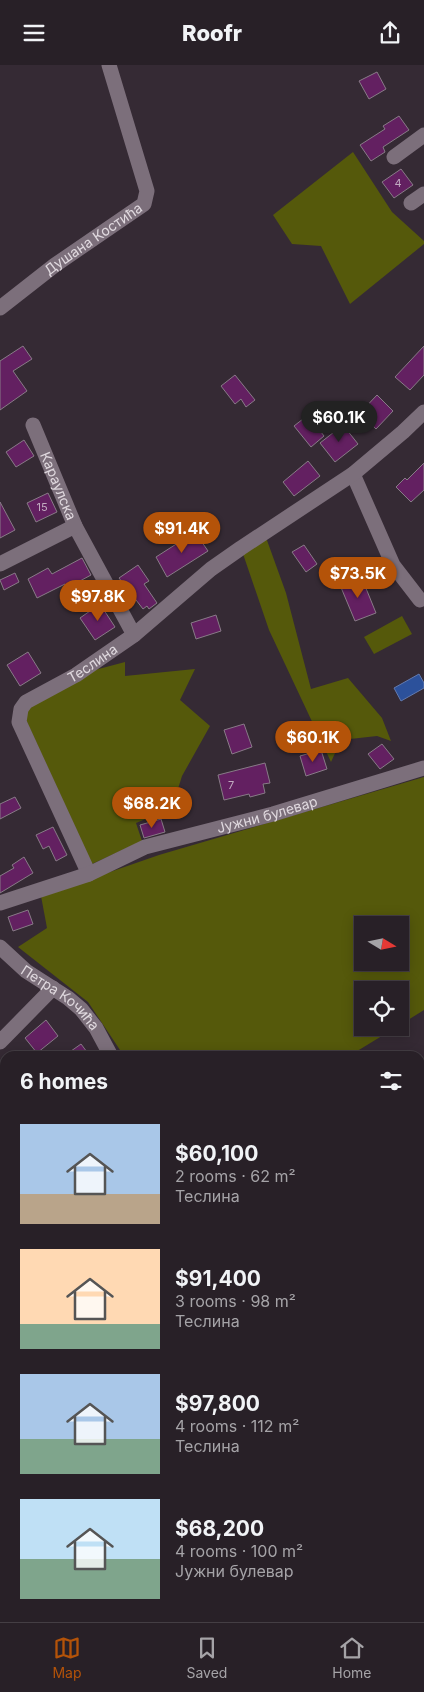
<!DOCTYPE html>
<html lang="en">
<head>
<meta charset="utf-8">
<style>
	:root { --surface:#282027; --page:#30282f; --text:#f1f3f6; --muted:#a5a3a7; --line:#443e44; --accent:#b45309 }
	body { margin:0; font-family:Inter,sans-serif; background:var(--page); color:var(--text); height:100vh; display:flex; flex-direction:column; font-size:19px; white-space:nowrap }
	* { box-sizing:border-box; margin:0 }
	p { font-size:16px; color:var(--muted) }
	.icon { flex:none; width:28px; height:28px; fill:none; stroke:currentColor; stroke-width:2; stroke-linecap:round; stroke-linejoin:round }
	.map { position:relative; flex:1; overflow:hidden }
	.panel { position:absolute; left:0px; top:986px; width:425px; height:571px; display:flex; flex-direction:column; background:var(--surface); border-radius:15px 15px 0 0; box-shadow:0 2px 12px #0003,0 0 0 1px var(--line) }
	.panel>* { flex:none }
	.needle { width:32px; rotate:100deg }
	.controls { position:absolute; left:354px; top:851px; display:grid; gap:10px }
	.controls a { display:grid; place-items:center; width:55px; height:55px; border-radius:0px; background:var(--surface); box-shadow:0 2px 12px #0003,0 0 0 1px var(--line); font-size:25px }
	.price { position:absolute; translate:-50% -42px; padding:0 11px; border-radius:18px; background:var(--accent); color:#fff; font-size:16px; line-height:32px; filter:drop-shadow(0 1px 2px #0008) }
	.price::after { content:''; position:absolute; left:50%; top:30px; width:15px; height:11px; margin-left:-8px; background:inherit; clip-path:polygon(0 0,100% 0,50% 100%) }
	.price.active { background:#222; color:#fff }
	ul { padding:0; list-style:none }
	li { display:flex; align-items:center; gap:15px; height:125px; padding:0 20px }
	li span { display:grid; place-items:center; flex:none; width:140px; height:100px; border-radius:0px; color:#555 }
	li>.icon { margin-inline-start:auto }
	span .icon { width:60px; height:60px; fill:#fffc; stroke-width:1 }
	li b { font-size:21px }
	h2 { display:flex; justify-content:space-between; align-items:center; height:60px; padding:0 20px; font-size:21px }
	header { display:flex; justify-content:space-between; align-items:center; height:65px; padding:0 20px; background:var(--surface); font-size:22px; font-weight:800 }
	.dock { display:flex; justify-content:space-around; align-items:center; height:70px; border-top:1px solid var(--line); background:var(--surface); font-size:14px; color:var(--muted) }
	.dock a { display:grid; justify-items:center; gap:2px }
	.dock .active { color:var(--accent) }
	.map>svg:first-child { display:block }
</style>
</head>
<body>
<header><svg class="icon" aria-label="menu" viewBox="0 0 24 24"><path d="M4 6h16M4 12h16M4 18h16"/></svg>Roofr<svg class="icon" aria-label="share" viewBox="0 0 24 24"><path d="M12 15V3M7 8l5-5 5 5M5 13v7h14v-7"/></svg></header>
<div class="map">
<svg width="424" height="1557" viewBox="0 0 424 1557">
	<rect width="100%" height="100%" fill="#352a34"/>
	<!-- green -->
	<g fill="#55590b" fill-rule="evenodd">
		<path d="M353,87l39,60 32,29v3l-74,60 -29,-58 -29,-2 -19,-29z"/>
		<path d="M264,467l22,61 25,96 37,-11 34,40 9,23 -14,-5 -36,4 -10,22 -62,-132 -28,-82z"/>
		<path d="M402,551l10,18 -38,20 -10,-17z"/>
		<path d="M125,597v14l70,-7 -15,31 30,26 -28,50 -10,32 -36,15 6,18 -50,23 -71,-155 55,-34z"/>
		<path d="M424,712v233l-24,15v-35h-38v37l33,1 -46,28h-225l-36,-54 -70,-55 29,-19 -6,-32 118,-41zM362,860h38v38h-38z"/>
		<path d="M0,1284l5,4v134h-5z"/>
		<path d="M5,1425v127l18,1 -7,4h-16v-126z"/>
	</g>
	<!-- water -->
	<path fill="#2c519b" stroke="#627aaf" d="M419,609l5,9v5l-23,13 -7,-13z"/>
	<!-- building -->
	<g fill="#632061" stroke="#887b87">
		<path d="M377,7l9,17 -17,10 -10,-18z"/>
		<path d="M399,51l10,14 -26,17 2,5 -14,9 -11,-16 25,-16 -2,-3z"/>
		<path d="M401,104l12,16 -19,13 -12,-16z"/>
		<path d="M23,281l9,13 -19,12 14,20 -27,19v-49z"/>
		<path d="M424,281v29l-14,15 -15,-13z"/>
		<path d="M235,310l20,25 -9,7 -5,-8 -6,5 -14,-18z"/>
		<path d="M377,330l16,16 -17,18 -16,-16z"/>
		<path d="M308,350l16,21 -13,11 -17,-21z"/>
		<path d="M343,360l15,19 -23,18 -15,-19z"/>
		<path d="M24,375l10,16 -18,11 -10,-15z"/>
		<path d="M308,396l12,15 -26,20 -11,-14z"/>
		<path d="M424,398v27l-13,12 -15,-15 9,-9 2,2z"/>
		<path d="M48,428l9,19 -21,10 -9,-19z"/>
		<path d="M0,437l15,28 -15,8z"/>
		<path d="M195,467l13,19 -41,26 -11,-20z"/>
		<path d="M304,480l13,19 -11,8 -14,-20z"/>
		<path d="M82,493l9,17 -24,13 -2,-4 -28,14 -9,-19 20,-11 4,6z"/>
		<path d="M138,500l11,16 -5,3 13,19 -8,6 -2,-3 -4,3 -24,-31z"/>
		<path d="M15,508l4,9 -15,8 -4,-10z"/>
		<path d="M361,511l15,37 -21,8 -15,-36z"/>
		<path d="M100,539l15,23 -20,13 -15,-22z"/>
		<path d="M216,550l5,16 -25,8 -5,-16z"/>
		<path d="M28,587l13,21 -21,13 -13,-21z"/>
		<path d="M244,659l8,23 -20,7 -8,-24z"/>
		<path d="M382,679l12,15 -14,10 -12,-15z"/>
		<path d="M321,685l6,19 -21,7 -6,-20z"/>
		<path d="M265,698l5,20 -7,1 2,9 -15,4 -1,-3 -25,6 -6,-25z"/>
		<path d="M15,732l6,11 -21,11v-15z"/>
		<path d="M161,754l4,13 -21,6 -4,-13z"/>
		<path d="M53,762l14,28 -11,6 -7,-15 -6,3 -7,-14z"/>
		<path d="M24,792l9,16 -33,20v-17l14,-8 -2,-3z"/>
		<path d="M28,845l5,14 -20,7 -5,-14z"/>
		<path d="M46,955l12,16 -21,17 -12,-15z"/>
		<path d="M81,979l9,12h-26z"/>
	</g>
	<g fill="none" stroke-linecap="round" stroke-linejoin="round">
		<!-- minor-tunnel -->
		<path stroke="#4f444e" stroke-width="15" stroke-dasharray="15 8" stroke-linecap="butt" d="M155,1557l6,-5"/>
		<!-- minor -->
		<g stroke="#7c6f7b" stroke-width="15">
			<path d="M394,92l30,-22"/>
			<path d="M411,138l13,-9"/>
			<path id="s1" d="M0,243l55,-43 89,-61 3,-13 -38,-126"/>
			<path id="s2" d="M33,360l42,101 59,109"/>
			<path d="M353,409l40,91 27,35"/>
			<path d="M0,499l75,-38"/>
			<path id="s3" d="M89,809l-70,-152 2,-13 5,-7 50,-27 58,-40 77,-66 30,-21 112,-74 50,-42 21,-20"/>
			<path id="s4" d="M0,838l89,-29 56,-27 128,-33 151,-46"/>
			<path id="s5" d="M0,882l26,24 42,27 13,11 15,19 15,28"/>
			<path d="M0,977l53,-54"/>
			<path d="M0,1143l5,-4"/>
			<path d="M420,1414l4,4"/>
			<path d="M217,1552l3,5"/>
			<path d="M278,1552l4,5"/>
			<path d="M121,1557l6,-5"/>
		</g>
		<!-- major -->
		<g stroke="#c0657e" stroke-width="15">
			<path d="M420,1323l4,-2"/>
			<path d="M65,1557l7,-5"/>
		</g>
	</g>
	<g text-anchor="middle" stroke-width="4" stroke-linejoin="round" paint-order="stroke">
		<!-- number labels -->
		<g font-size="11" fill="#c1abc0">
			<text x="398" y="122">4</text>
			<text x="42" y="446">15</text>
			<text x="231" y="724">7</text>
		</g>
		<!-- street labels -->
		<g font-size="14" fill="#e0d9df" stroke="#352a34">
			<text dy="5" stroke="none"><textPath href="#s1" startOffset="116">Душана Костића</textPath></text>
			<text dy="5" stroke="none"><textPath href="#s2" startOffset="66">Караулска</textPath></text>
			<text dy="5" stroke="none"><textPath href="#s3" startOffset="266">Теслина</textPath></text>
			<text dy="5" stroke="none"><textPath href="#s4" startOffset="282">Јужни булевар</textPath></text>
			<text dy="5" stroke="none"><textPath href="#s5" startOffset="79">Петра Кочића</textPath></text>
		</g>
	</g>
</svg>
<div class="controls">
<a><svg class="needle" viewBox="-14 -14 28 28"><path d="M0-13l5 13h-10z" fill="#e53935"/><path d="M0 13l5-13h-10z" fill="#a5a3a7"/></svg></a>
<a><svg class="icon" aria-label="locate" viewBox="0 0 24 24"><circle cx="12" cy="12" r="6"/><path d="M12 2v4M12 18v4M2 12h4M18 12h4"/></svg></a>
</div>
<b class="price active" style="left:339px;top:378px">$60.1K</b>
<b class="price" style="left:182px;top:489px">$91.4K</b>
<b class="price" style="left:358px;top:534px">$73.5K</b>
<b class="price" style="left:98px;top:557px">$97.8K</b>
<b class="price" style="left:313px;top:698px">$60.1K</b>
<b class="price" style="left:152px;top:764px">$68.2K</b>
<section class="panel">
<h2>6 homes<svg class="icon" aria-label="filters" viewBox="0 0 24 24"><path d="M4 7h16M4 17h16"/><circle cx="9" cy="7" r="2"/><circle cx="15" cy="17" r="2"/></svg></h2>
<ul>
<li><span style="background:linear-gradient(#a9c7e8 70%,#b9a48a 0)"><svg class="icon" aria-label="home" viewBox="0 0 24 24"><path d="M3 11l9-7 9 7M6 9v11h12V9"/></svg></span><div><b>$60,100</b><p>2 rooms · 62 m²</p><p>Теслина</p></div></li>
<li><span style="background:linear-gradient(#ffd9b3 75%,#7fa58c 0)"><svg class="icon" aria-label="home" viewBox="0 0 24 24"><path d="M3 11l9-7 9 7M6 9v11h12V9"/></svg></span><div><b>$91,400</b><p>3 rooms · 98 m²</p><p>Теслина</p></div></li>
<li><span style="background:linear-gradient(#a9c7e8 65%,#7fa58c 0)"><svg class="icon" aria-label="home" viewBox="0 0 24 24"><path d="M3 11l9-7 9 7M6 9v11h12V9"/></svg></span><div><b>$97,800</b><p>4 rooms · 112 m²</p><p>Теслина</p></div></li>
<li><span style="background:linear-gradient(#bfe0f5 60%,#7fa58c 0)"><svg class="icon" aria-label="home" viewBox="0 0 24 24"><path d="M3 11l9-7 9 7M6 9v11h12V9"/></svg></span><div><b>$68,200</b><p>4 rooms · 100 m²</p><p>Јужни булевар</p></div></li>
</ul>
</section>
</div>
<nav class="dock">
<a class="active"><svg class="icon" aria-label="map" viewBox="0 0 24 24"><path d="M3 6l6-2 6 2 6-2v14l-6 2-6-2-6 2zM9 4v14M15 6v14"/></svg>Map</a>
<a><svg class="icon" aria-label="saved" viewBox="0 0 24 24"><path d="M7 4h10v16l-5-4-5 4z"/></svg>Saved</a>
<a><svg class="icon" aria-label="home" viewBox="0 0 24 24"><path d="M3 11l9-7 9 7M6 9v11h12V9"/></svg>Home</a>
</nav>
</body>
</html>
